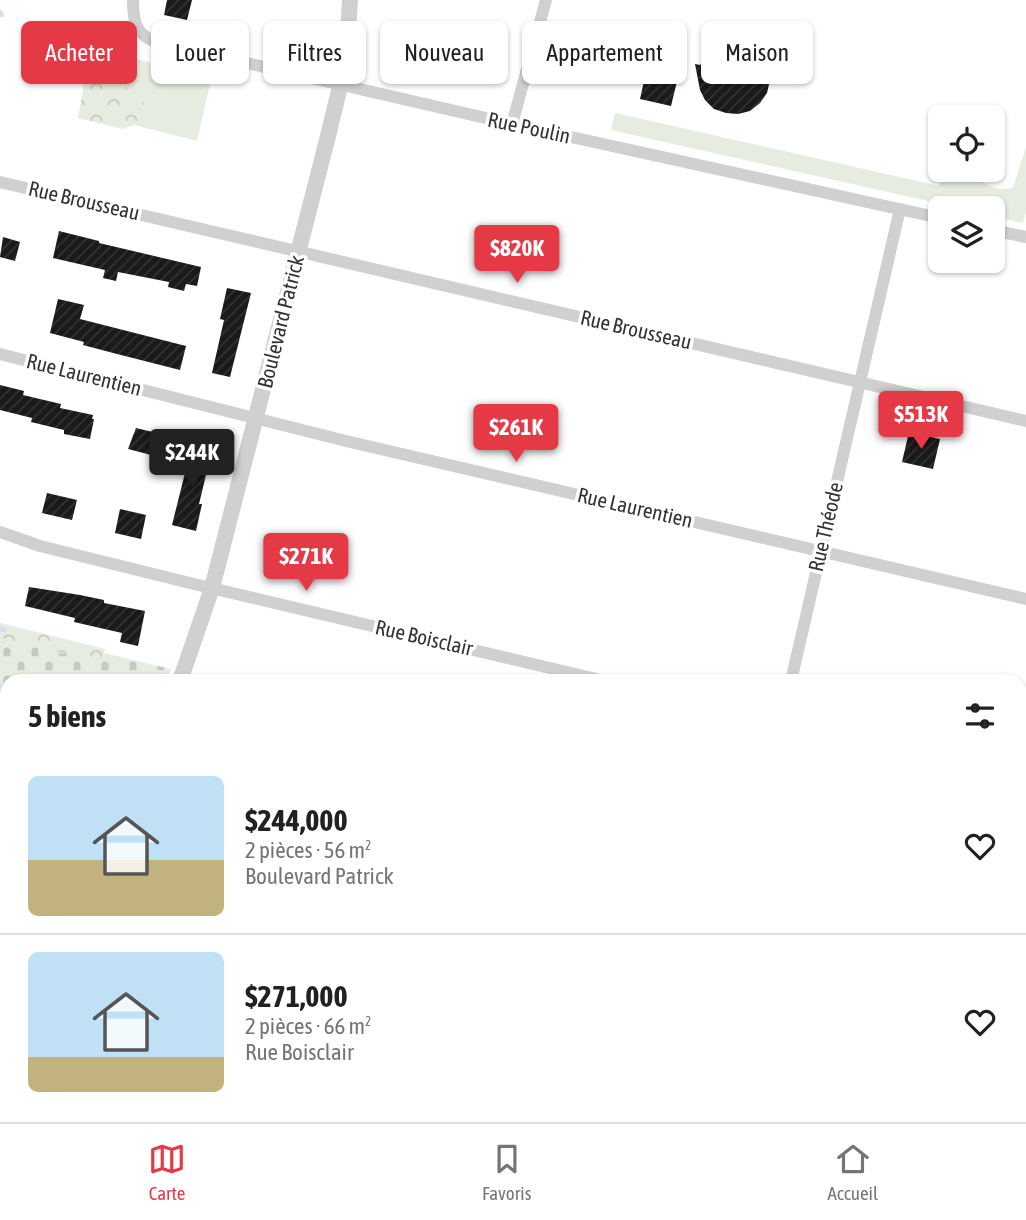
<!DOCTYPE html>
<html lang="fr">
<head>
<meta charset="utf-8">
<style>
	:root { --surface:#fff; --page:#f6f6f6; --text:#202124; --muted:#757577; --line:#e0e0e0; --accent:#e63946 }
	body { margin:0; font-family:"Asap Condensed",sans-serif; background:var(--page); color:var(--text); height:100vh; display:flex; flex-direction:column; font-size:26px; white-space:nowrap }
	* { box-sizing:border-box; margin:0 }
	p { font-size:23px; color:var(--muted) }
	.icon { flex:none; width:38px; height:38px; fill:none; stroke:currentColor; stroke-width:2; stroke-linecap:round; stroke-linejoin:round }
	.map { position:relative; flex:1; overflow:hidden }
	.side { position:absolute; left:0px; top:674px; width:1027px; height:450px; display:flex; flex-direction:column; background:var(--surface); border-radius:21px 21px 0 0; box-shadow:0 2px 5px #0004 }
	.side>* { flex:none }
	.banner { position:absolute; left:21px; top:21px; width:985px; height:63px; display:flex; gap:14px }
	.buttons { position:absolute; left:928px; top:105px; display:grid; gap:14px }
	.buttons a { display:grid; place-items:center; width:77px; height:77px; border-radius:10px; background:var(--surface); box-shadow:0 2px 5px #0004; font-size:35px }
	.price { position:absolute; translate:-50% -60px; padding:0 16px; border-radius:7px; background:var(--accent); color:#fff; font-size:23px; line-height:46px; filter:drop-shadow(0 2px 4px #0008) }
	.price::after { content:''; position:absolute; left:50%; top:42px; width:21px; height:16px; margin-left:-10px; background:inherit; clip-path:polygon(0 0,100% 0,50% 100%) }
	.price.active { background:#222; color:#fff }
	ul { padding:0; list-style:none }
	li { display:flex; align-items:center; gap:21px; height:175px; padding:0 28px }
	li+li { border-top:2px solid var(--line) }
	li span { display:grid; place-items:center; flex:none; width:196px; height:140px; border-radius:10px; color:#555 }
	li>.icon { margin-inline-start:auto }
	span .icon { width:84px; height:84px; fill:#fffc; stroke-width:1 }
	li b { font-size:30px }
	h2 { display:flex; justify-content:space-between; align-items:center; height:84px; padding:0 28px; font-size:30px }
	.pill { padding:0 24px; border-radius:10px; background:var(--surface); box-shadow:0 2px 5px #0004; font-size:24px; line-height:63px }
	.pill.active { background:var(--accent); color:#fff }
	.dock { display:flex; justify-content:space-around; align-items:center; height:98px; border-top:2px solid var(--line); background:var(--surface); font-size:19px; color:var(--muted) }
	.dock a { display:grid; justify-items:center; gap:4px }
	.dock .active { color:var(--accent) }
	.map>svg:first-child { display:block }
</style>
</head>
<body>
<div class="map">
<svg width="1026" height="1122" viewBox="0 0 1026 1122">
	<defs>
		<pattern id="forest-crowns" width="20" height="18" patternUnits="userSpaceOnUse" patternTransform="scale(1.75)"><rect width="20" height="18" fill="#e6ecdf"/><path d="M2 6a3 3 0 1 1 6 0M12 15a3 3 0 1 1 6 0" fill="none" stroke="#c6cbc0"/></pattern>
		<pattern id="cemetery-stones" width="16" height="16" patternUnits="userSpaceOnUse" patternTransform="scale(1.75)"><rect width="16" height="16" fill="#e6ecdf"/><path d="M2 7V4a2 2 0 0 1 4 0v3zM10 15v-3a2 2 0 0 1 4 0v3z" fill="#c6cbc0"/></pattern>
		<pattern id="building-hatch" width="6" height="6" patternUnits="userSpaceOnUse" patternTransform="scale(1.75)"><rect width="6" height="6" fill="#1a1a1a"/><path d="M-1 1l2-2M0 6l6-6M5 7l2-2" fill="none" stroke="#333"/></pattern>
	</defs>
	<rect width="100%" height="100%" fill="#fff"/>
	<!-- green -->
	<g fill="#e6ecdf">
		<path d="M92,47l75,20 8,-1 7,-6 32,7 -17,74 -63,-16 8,-3 -57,-43z"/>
		<path d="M615,113l324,73 6,-16 33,6c8,13 22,14 35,12l13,-41v65l-3,11 -31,-7v-8h-33l-348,-78z"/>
		<path d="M168,1116l60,1v5h-61z"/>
	</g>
	<!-- forest -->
	<g fill="url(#forest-crowns)">
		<path d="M85,79l60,12 -3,31 -19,7 -45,-11z"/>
		<path d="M0,623l105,26 -4,15 -101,-26z"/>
	</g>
	<!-- cemetery -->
	<path fill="url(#cemetery-stones)" d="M0,638l101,25 3,-10 67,16 -5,12h-159v250l-7,8z"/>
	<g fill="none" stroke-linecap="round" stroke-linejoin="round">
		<!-- stream -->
		<g stroke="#cfe2ee" stroke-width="4.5">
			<path d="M0,12l2,3"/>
			<path d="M0,629l4,1"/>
		</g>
	</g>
	<!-- building -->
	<g fill="url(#building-hatch)">
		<path d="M167,0h25l-5,20 -23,-5z"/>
		<path d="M733,42l11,2 11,5 8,8 6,11 1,12 -3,13 -7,10 -10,8 -12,3 -12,-1 -12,-4 -9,-9 -5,-10 -5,-26 5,1 12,-16 10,-5z"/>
		<path d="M650,54l32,7 -11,45 -31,-7z"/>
		<path d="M59,231l40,10v2l102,24 -4,19 -11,-2 -2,7 -16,-4 1,-5 -51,-10 -2,9 -13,-3 2,-8 -52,-12z"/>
		<path d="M3,237l17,5 -5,19 -15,-4z"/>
		<path d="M227,288l24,5 -21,84 -18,-4 12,-53 -4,-1z"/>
		<path d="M58,299l26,6 -4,14 106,27 -6,24 -63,-16 -34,-9 1,-3 -34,-9z"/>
		<path d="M0,385l24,6 -1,4 38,9 -1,4 33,7 -1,4h2l-4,20 -26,-5v-4l-33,-8 1,-4 -32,-8z"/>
		<path d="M136,428l25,6 -6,22 -27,-7z"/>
		<path d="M909,432l31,7 -7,30 -31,-7z"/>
		<path d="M192,445l20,5 -13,54h3l-6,27 -24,-6z"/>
		<path d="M47,493l30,7 -5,20 -30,-7z"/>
		<path d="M120,509l26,6 -5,24 -26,-6z"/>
		<path d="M29,587l51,8 24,5v3l41,8 -7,35 -18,-4 2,-9 -48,-11 1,-4 -50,-12z"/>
	</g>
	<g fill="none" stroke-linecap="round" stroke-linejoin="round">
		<!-- minor -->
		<g stroke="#d0d0d0" stroke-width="12">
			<path d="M133,0c0,20 2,35 23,42l356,82 428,94"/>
			<path d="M512,124l34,-124"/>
			<path d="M0,182l1026,239"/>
			<path d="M992,230l34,7"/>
			<path d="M0,354l346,87 680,158"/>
			<path d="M0,532l40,14 150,37 415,98"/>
			<path d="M791,681l109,-472"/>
			<path d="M1020,776l6,1"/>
			<path d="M1020,972l6,2"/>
			<path d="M0,1096l7,2"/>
			<path d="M1020,1102l6,-24"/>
			<path d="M87,1116l24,6"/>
			<path d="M861,1116l23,6"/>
			<path d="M688,1122l2,-6"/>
			<path d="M1016,1122l1,-6"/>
		</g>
		<!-- tertiary -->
		<g stroke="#d0d0d0" stroke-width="16">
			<path d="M180,681l32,-93 115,-448 19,-78 4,-62"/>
			<path d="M0,959l7,-8"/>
		</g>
	</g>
	<g text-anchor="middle" stroke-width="7" stroke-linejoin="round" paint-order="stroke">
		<!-- street labels -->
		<g font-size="21" fill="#333" stroke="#fff">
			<text transform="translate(529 128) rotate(12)" y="7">Rue Poulin</text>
			<text transform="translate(84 201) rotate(13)" y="7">Rue Brousseau</text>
			<text transform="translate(281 322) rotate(-76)" y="7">Boulevard Patrick</text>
			<text transform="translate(636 330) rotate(13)" y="7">Rue Brousseau</text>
			<text transform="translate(84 375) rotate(14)" y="7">Rue Laurentien</text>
			<text transform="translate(635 508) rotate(13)" y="7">Rue Laurentien</text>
			<text transform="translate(826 527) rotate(-77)" y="7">Rue Théode</text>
			<text transform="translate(424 638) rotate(13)" y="7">Rue Boisclair</text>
		</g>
	</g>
</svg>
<div class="buttons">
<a><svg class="icon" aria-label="locate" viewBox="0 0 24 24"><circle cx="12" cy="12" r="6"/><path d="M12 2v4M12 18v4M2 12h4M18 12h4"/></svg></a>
<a><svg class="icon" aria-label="layers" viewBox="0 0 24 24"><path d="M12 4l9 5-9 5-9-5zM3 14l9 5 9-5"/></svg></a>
</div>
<b class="price" style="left:517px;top:285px">$820K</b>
<b class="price" style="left:921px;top:451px">$513K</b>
<b class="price" style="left:516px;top:464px">$261K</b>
<b class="price active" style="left:192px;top:489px">$244K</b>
<b class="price" style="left:306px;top:593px">$271K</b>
<div class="banner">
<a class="pill active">Acheter</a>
<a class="pill">Louer</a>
<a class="pill">Filtres</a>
<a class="pill">Nouveau</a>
<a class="pill">Appartement</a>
<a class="pill">Maison</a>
</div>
<section class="side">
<h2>5 biens<svg class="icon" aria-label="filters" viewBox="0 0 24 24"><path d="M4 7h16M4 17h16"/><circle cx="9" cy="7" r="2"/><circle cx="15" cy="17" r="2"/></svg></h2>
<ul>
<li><span style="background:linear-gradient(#bfe0f5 60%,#c2b280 0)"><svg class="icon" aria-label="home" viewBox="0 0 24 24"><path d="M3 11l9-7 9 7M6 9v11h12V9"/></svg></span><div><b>$244,000</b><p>2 pièces · 56 m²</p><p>Boulevard Patrick</p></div><svg class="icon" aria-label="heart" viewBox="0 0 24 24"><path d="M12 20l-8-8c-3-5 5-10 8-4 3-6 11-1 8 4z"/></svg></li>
<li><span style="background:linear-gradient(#bfe0f5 75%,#c2b280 0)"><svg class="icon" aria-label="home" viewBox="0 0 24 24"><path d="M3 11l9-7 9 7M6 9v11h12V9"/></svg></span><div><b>$271,000</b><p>2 pièces · 66 m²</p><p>Rue Boisclair</p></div><svg class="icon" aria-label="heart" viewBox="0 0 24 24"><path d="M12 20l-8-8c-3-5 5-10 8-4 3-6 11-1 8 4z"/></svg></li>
</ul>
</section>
</div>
<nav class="dock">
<a class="active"><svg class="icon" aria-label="map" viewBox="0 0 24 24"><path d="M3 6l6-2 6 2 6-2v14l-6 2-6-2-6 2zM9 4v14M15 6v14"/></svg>Carte</a>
<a><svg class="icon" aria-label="saved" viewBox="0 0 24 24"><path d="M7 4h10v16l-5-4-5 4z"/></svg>Favoris</a>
<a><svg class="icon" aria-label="home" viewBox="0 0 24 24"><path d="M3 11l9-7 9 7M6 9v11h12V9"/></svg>Accueil</a>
</nav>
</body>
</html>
